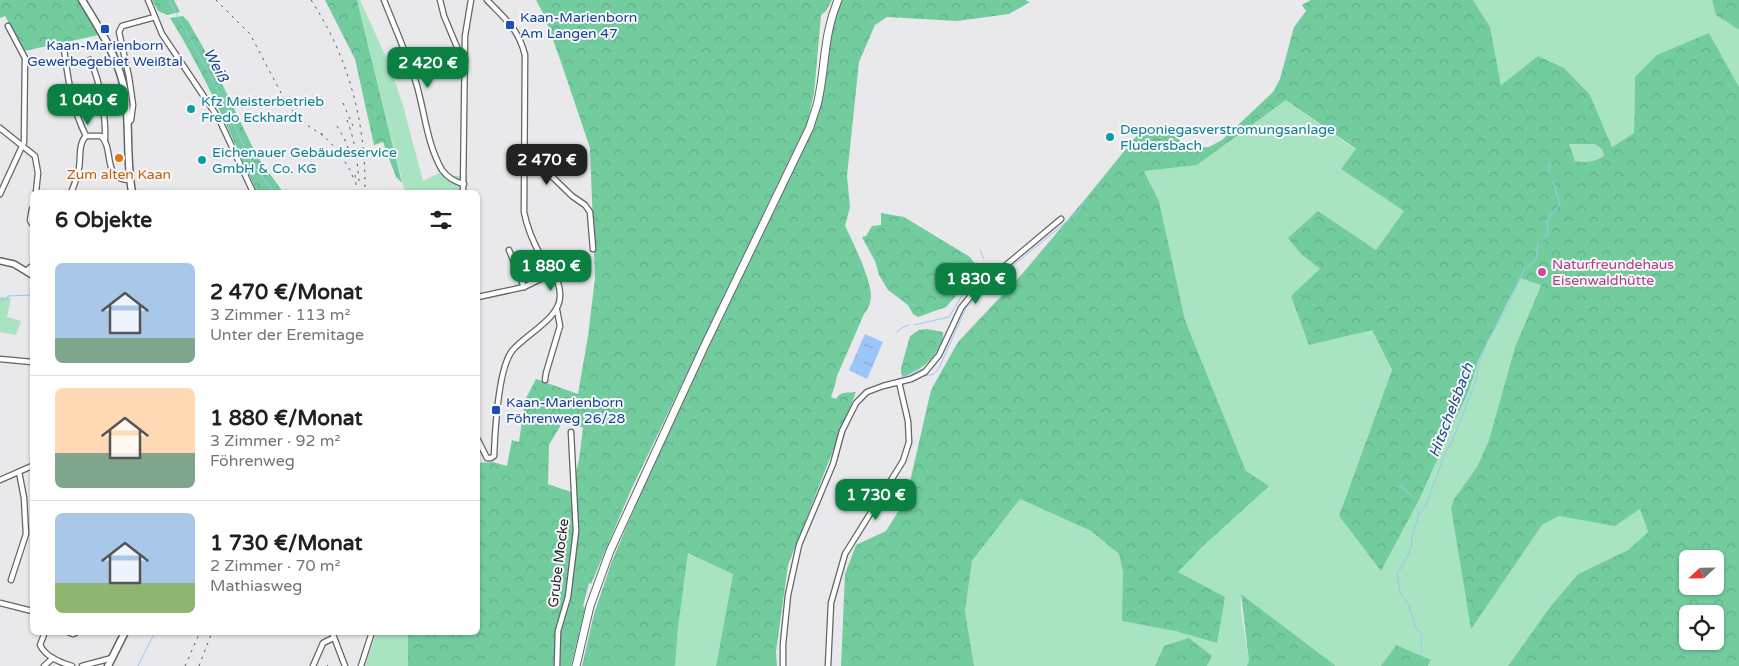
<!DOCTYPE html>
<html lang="de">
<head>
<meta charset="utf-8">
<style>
	:root { --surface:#fff; --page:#f2f2f2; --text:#202124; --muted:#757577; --line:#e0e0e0; --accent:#0b8043 }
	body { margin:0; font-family:"Varela Round",sans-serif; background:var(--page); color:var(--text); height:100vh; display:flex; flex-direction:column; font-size:19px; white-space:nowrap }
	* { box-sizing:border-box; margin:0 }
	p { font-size:16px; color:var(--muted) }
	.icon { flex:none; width:28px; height:28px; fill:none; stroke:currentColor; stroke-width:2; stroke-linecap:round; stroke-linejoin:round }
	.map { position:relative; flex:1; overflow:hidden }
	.drawer { position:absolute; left:30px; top:190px; width:450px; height:445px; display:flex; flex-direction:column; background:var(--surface); border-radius:8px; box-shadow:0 1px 4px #0004 }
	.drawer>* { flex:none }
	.needle { width:32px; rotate:248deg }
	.fabs { position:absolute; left:1679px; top:550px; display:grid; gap:10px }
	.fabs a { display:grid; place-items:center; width:45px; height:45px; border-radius:8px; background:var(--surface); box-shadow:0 1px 4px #0004; font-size:25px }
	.price { position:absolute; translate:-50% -42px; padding:0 11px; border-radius:10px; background:var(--accent); color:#fff; font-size:16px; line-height:32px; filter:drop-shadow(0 1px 2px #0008) }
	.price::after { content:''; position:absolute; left:50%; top:30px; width:15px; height:11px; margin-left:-8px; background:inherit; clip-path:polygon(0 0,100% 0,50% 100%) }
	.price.selected { background:#222; color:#fff }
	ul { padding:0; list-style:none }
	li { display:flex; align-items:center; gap:15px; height:125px; padding:0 25px }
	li+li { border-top:1px solid var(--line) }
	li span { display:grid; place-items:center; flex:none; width:140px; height:100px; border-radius:8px; color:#555 }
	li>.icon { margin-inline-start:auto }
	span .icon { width:60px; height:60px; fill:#fffc; stroke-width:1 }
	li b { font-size:21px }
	h2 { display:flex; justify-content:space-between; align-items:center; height:60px; padding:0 25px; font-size:21px }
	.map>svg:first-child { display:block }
</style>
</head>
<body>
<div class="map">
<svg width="1739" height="666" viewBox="0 0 1739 666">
	<defs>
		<pattern id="forest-crowns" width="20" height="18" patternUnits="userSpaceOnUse" patternTransform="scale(1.25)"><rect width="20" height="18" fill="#72cc9e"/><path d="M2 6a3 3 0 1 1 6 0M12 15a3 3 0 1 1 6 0" fill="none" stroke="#63af88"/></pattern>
		<pattern id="water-ripples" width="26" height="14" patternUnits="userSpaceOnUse" patternTransform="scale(1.25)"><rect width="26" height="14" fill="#9cc5fa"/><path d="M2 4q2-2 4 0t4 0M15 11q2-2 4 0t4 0" fill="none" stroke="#86a9d6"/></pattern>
	</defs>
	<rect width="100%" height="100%" fill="#e9e9ec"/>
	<!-- green -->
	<g fill="#a8e3c2">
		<path d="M357,0h3l27,59 15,43 21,79 23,-11 6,6h15l-1,16h-61z"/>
		<path d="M1473,0h239l4,15 23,15v57l-30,-53 -74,43 -1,56 -22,14 -22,-52 -52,-39 -37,29 -11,-58z"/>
		<path d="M1286,100l70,50 -15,19 63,42 -28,39 -58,-39 -17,43 19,15 52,61 20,40 -53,146 42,55 38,-71 50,-110 10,-31 41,-81 21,6 -26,63 -26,93 -12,27 -23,32 -3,9 20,120 71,-103 17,-9 56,9 25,-16 8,23 -20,18 -50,24 -28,33 -42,59h-80l3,-5 -35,-16 -15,21h-45l-95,-72v16l8,51 -2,5h-40l5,-10 -48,-10 -9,20h-181l-9,-55 7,-50 48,-62 71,32 28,23 4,18v49l52,10 42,12 -40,-71 27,-27 42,-74 -61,-151 -26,-119 -15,-31 53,-5z"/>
		<path d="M1568,144h27l7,5 2,7c-10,6 -18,7 -29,5z"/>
		<path d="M0,297l11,1 -4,19 14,4 -5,14 -16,-3z"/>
		<path d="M688,553l45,20 -17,93h-41l3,-38z"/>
		<path d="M376,633h32v33h-43z"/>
	</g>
	<!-- forest -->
	<g fill="url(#forest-crowns)" fill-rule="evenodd">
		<path d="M0,0h78l21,35 -75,16 -19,-35 -5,2z"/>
		<path d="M152,0h22l6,12 -13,3 -9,-4z"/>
		<path d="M325,0h32l45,183 -6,-6 -13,-35 -9,3 -19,-86z"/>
		<path d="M536,0h296l-6,11 -5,4 -7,79 -7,29 -176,367 -40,94 -2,-1 -6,23 2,2 -14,58h-163v-33l70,-1v-169l15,-1 14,4 5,-26 7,2 6,-42 11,-21 42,15 10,-58 7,-58 -5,-130 -29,-86 -17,-47zM565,418l18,10 -4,32 -8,32 -23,-8 1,-39z"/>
		<path d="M842,0h183l5,2 -21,12 -52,7 -70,-4 -12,8 -16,37 -12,114 3,31 -5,19c8,16 26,53 26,70 0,7 -3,13 -7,18l-27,62 -2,9 -4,12 5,2c4,-8 12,-6 20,-7l-68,173 -12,87 1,14h-61l17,-92 -45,-21 -10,75 -3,38h-93l12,-52 18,-53 38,-89 156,-332 25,-110z"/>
		<path d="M1311,0h162l17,27 11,58 37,-29 26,12 26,27 22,52 22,-14 1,-56 22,-22 52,-22 30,54v579h-231l42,-59 28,-33 50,-24 20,-18 -8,-23 -25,17 -56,-10 -17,9 -71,104 -20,-121 3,-9 23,-32 12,-27 26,-93 26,-62 -21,-7 -41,81 -10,31 -50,110 -38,71 -42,-55 53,-146 -20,-40 -63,15 -18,-49 29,-27 -19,-15 -13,-16 30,-27 58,39 28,-39 -63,-42 15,-20 -70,-49 -89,65 -53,6 15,30 26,119 61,151 23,15 -65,59 -26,27 47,25 -8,46 -42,-12 -53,-10 1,-49 -4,-18 -28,-23 -71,-32 -48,62 -7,50 9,55h-133l4,-92 11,-29 30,-14 20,-32 25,-109 27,-48 65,-69 68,-81 48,-59 19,-6 14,6 13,13 10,2 14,-1 13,-7 51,-48 7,-13 14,-52 12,-16 -4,-6zM1569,144h26l7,5 2,7c-10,6 -18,7 -29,5zM1688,559h27v27h-27zM1688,614h27v27h-27z"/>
		<path d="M1712,0h27v30l-23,-15z"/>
		<path d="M183,16l5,5 24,42 45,93 26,36h-26c-27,-59 -52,-118 -87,-174z"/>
		<path d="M881,213l23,4 66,40 6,8 1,12 -12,9 -19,21 -28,10 -5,-3 -5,-9 -20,-15 -9,-15 -4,-14 -12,-22 -1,-2 4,-1 6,-10 9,-1z"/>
		<path d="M927,329l16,3c1,6 -2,10 -4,15 -8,16 -20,23 -36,30l-2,-4v-5l9,-32 9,-6z"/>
		<path d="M1241,594l95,72h-89l2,-5z"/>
		<path d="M1189,638l23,18 -5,10h-52l9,-20z"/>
		<path d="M1396,645l35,15 -3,6h-47z"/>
	</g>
	<!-- water -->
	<path fill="url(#water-ripples)" d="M865,334l18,8 -16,37 -18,-9z"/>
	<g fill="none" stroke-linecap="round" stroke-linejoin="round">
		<!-- stream -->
		<g stroke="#9cc5fa" stroke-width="1">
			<path d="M169,0l43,79 41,86 21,27"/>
			<path d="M1548,172l2,-9"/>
			<path d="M980,250l4,9"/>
			<path d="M0,299h7l1,-3 24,-1"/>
			<path d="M914,325l35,-8 12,-20 25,-24 1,-2 -1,-7"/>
			<path d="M897,332l6,-5 6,-2"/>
			<path d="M925,376l9,-2 5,-6 27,-60 20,-20 92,-76 9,-15"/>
			<path d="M901,377l9,-2 12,-6"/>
			<path d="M1400,485l13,12"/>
			<path d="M1418,508v9"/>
			<path d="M1422,652l-1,-21h-4l-8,-26 -9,-12 -3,-22 3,-1 12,-23 -1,-6 7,-24 8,-11 19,-53 6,-9 25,-64 3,-16 8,-22 20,-34 17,-38 12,-10 2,-15 10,-11 -1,-14 13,-16 -7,-22"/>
			<path d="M138,666l17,-34"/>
		</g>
		<!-- minor casing -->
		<g stroke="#636466" stroke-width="7">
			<g id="minor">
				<path d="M148,0l14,34 57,85 34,73"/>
				<path d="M384,0c11,28 24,57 33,86 8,28 10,58 25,84 6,8 13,12 22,14"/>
				<path d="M440,0l4,16 18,43 3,2"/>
				<path d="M64,49c4,31 8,59 22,87"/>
				<path d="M90,60c10,20 16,57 15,79"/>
				<path d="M127,124l4,-4 2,-15 -4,-28 -10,-45 3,-6 33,-9"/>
				<path d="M0,128l35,28 3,17 -2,19"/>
				<path d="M525,147l14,17 33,32 13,9 5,7 3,37"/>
				<path d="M71,192c4,-7 6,-16 8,-24 2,-11 -1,-24 7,-32h15c14,13 0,44 29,44"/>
				<path d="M463,192l2,-156 6,-36"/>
				<path d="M0,194l24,-52 1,-84 -17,-32"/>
				<path d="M32,209l-2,11 2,4"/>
				<path d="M509,250l15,37"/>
				<path d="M26,271l6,-5"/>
				<path d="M478,297l46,-10 29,-14"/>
				<path d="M0,359l32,3"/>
				<path d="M545,380l1,-7 14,-47 -3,-16"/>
				<path d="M478,440l9,18h4l3,-2c1,-24 4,-87 18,-105 14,-17 49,-33 48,-56 0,-16 -10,-25 -18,-37 -8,-14 -15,-31 -18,-46l1,-157c-7,-27 -19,-35 -38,-55"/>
				<path d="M0,480l32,-14"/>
				<path d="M11,580l15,-46 -2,-36 -5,-26"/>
				<path d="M0,603l32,8"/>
				<path d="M45,632l-5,13c6,12 19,17 32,21"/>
				<path d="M68,632l5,2 4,-2"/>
				<path d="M332,632l13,34"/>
				<path d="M44,666l9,-8"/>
				<path d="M82,666l30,-8"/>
				<path d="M313,666l10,-23 10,-5"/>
				<path d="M361,666l11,-34"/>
				<path d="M557,666l1,-35 10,-34 8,-66 -5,-99"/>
				<path d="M783,666v-22l5,-49 11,-50 34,-81 9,-33 14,-28 11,-11 16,-6 28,-7 14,-7 14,-17 22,-47 13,-16 87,-73"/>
				<path d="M828,666l3,-63 14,-49 58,-93 6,-19 -1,-21 -9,-39"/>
			</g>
		</g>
		<!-- tertiary casing -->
		<g stroke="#636466" stroke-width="8">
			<path id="tertiary" d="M0,261l14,3 18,11"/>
		</g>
		<!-- secondary casing -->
		<g stroke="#636466" stroke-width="9">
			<g id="secondary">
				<path d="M82,0c18,30 37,58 43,93 5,33 1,67 7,99"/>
				<path d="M108,666l17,-34"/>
			</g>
		</g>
		<!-- primary casing -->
		<g stroke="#636466" stroke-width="9">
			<path id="primary" d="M576,666l14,-60 20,-55 94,-204 106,-220c2,-8 6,-17 8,-26 8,-36 5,-65 20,-101"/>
		</g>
		<!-- minor -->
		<use href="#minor" stroke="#fff" stroke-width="4.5"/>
		<!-- tertiary -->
		<use href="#tertiary" stroke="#fff" stroke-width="5"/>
		<!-- secondary -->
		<use href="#secondary" stroke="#fff" stroke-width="6"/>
		<!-- primary -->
		<use href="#primary" stroke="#fff" stroke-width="7"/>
		<!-- rail -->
		<g stroke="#5c5c5e" stroke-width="1" stroke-dasharray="2.5 5" stroke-linecap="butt">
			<path d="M216,0l34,34 38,72 19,19 18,12"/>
			<path d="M311,0c38,58 55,123 54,192"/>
			<path d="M343,103l10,23"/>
			<path d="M347,120c8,20 10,40 12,61"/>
			<path d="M337,126l7,12 7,17"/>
			<path d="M321,133l20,21"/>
			<path d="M337,149l13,21 5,12"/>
			<path d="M355,175l2,17"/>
			<path d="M185,666l15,-34"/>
			<path d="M199,666l13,-34"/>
			<path d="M327,666l1,-1"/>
		</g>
	</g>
	<!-- markers -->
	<g fill="#1a4fb4" stroke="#f7f7fa" stroke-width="2">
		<rect x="505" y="20" width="10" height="10" rx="2.5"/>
		<rect x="100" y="24" width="10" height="10" rx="2.5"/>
		<rect x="491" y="405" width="10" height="10" rx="2.5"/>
	</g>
	<g fill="#0f9aa8" stroke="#f7f7fa" stroke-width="2">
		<circle cx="191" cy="109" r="5"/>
		<circle cx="1110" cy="137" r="5"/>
		<circle cx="202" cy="160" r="5"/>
	</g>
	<circle fill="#e8710a" stroke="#f7f7fa" stroke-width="2" cx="119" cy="158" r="5"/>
	<circle fill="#d1479c" stroke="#f7f7fa" stroke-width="2" cx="1542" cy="272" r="5"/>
	<g text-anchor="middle" stroke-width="4" stroke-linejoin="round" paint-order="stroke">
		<!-- transit labels -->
		<g font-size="14" fill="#164399" stroke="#f7f7fa" text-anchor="start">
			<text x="520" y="22">Kaan-Marienborn<tspan x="520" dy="16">Am Langen 47</tspan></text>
			<text x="105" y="50" text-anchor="middle">Kaan-Marienborn<tspan x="105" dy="16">Gewerbegebiet Weißtal</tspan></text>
			<text x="506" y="407">Kaan-Marienborn<tspan x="506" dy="16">Föhrenweg 26/28</tspan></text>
		</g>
		<!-- culture labels -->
		<g font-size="14" fill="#0d838f" stroke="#f7f7fa" text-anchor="start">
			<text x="201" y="106">Kfz Meisterbetrieb<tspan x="201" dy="16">Fredo Eckhardt</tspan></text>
			<text x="1120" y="134">Deponiegasverstromungsanlage<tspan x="1120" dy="16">Fludersbach</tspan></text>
			<text x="212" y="157">Eichenauer Gebäudeservice<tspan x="212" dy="16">GmbH &amp; Co. KG</tspan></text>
		</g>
		<!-- food labels -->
		<g font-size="14" fill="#c56008" stroke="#f7f7fa">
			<text x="119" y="179">Zum alten Kaan</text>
		</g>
		<!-- hotel labels -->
		<g font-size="14" fill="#b23c85" stroke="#f7f7fa" text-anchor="start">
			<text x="1552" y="269">Naturfreundehaus<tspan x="1552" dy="16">Eisenwaldhütte</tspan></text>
		</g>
		<!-- street labels -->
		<g font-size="14" fill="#262627" stroke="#f7f7fa">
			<text transform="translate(558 563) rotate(-83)" y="5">Grube Mocke</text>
		</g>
		<!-- water labels -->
		<g font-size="15" font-style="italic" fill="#1a4b86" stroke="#f7f7fa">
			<text transform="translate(216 65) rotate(62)" y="5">Weiß</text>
			<text transform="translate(1451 410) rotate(-69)" y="5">Hitschelsbach</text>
		</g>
	</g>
</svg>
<div class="fabs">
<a><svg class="needle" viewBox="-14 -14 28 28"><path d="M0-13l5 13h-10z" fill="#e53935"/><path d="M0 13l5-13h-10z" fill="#757577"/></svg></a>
<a><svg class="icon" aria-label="locate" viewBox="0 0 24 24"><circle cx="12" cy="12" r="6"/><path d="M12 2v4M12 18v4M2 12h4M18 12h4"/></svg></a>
</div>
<b class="price" style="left:428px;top:89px">2 420 €</b>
<b class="price" style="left:88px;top:126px">1 040 €</b>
<b class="price selected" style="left:547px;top:186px">2 470 €</b>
<b class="price" style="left:551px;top:292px">1 880 €</b>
<b class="price" style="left:976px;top:305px">1 830 €</b>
<b class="price" style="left:876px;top:521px">1 730 €</b>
<section class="drawer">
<h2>6 Objekte<svg class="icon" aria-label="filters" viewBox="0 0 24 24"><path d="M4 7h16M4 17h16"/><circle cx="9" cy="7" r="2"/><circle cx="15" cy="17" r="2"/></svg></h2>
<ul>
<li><span style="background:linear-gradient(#a9c7e8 75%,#7fa58c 0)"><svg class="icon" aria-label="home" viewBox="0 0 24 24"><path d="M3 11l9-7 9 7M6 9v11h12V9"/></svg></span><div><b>2 470 €/Monat</b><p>3 Zimmer · 113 m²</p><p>Unter der Eremitage</p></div></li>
<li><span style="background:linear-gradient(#ffd9b3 65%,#7fa58c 0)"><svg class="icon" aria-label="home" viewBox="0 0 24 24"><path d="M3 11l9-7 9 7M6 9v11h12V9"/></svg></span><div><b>1 880 €/Monat</b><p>3 Zimmer · 92 m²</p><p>Föhrenweg</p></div></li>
<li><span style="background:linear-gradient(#a9c7e8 70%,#8fb573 0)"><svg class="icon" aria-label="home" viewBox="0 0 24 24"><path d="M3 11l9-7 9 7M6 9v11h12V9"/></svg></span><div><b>1 730 €/Monat</b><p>2 Zimmer · 70 m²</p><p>Mathiasweg</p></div></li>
</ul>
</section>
</div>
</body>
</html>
